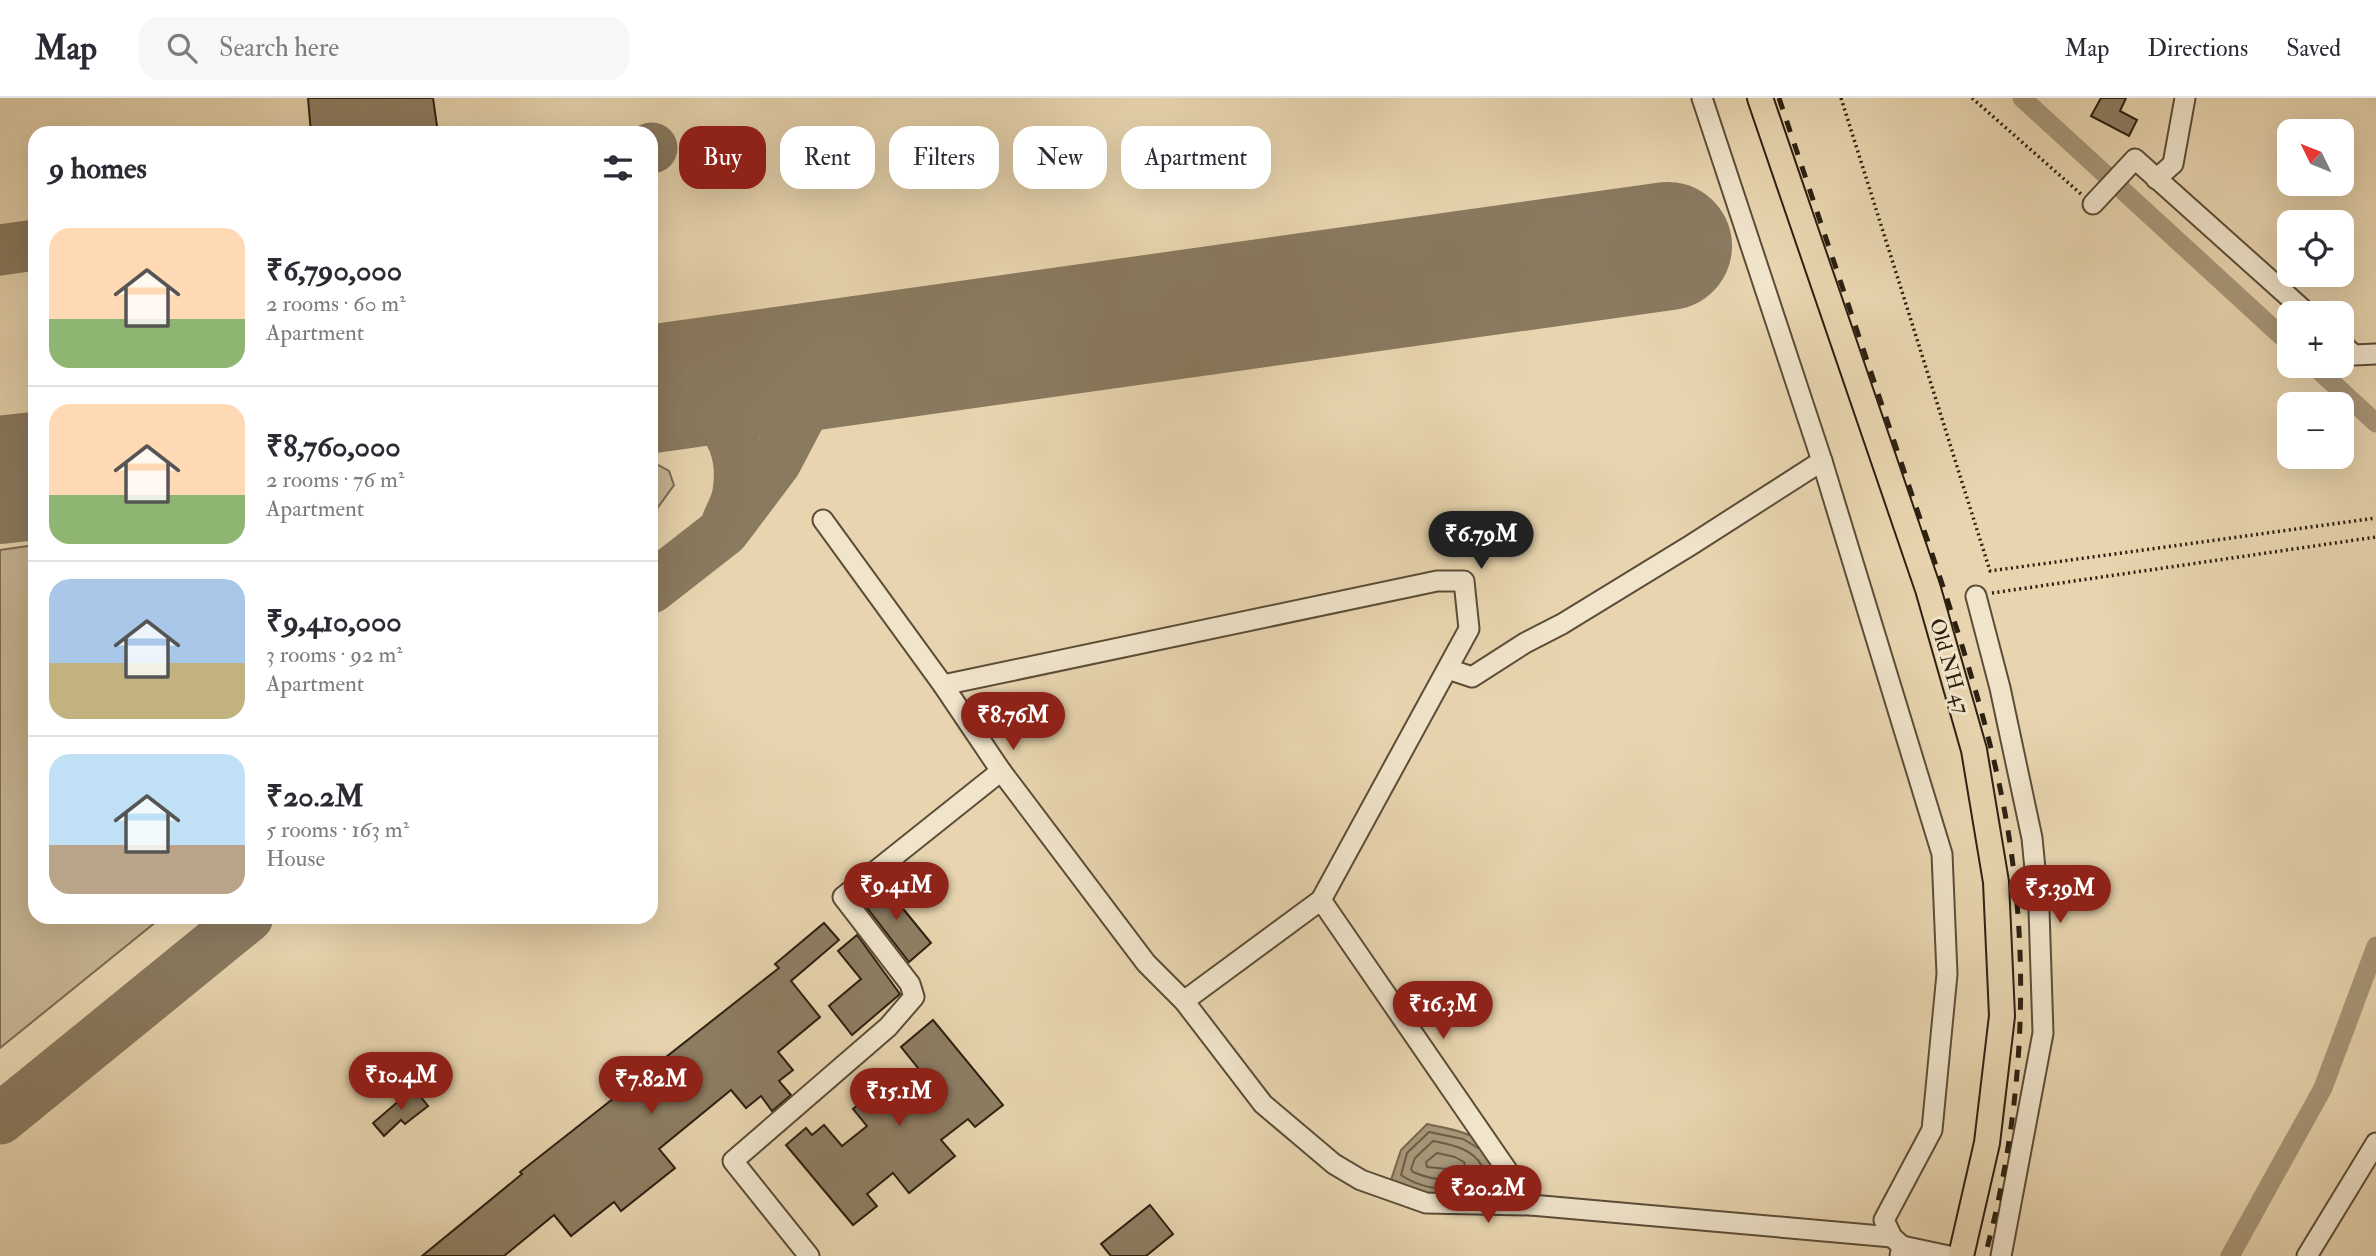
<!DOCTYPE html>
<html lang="en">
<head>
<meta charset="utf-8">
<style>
	:root { --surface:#fff; --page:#f7f7f7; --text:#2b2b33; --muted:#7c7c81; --line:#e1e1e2; --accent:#8f2418 }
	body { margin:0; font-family:"IM FELL Double Pica",serif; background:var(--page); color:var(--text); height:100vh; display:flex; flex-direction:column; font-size:26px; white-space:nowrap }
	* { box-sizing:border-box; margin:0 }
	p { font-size:23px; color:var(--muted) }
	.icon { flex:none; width:38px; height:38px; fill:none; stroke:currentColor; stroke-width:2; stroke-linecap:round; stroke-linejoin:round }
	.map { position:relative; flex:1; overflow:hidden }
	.side { position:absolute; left:28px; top:28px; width:630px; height:798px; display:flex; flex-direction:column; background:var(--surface); border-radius:21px; box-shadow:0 7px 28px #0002 }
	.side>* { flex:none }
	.hud { position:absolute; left:679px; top:28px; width:665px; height:63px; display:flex; gap:14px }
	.needle { width:46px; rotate:313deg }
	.buttons { position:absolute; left:2277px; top:21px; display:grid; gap:14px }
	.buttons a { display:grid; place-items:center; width:77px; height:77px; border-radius:14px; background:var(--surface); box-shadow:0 7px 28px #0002; font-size:35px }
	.price { position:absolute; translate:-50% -60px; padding:0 16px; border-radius:24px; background:var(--accent); color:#fff; font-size:23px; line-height:46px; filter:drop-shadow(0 2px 4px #0008) }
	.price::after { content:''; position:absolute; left:50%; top:42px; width:21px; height:16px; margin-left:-10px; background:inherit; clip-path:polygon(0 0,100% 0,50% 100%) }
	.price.current { background:#222; color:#fff }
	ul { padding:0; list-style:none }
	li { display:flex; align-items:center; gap:21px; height:175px; padding:0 21px }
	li+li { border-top:2px solid var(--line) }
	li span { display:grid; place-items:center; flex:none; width:196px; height:140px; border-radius:21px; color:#555 }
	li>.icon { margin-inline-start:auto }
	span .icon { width:84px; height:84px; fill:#fffc; stroke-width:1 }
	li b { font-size:30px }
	h2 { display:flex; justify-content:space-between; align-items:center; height:84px; padding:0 21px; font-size:30px }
	.pill { padding:0 24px; border-radius:21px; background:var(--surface); box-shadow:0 7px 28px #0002; font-size:24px; line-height:63px }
	.pill.current { background:var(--accent); color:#fff }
	header { display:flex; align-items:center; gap:42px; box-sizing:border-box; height:98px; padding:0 35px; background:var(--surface); border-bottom:2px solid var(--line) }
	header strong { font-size:33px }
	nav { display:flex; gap:38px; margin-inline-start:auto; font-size:24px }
	.search { width:490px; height:63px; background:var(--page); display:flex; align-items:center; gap:18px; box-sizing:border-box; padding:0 24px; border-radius:21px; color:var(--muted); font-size:26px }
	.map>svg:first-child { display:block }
</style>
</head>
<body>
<header>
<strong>Map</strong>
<div class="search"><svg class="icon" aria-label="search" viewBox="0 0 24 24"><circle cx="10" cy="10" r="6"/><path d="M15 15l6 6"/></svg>Search here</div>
<nav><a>Map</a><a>Directions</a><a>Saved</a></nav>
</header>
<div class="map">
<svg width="2376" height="1158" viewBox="0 0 2376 1158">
	<rect width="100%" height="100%" fill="#e8d5af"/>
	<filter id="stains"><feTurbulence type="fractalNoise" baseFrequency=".00286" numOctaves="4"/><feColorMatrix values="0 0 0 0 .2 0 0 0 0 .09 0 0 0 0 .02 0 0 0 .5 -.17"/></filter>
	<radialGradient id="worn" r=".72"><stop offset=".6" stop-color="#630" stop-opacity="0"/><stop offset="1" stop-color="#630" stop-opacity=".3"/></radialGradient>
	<!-- green -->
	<g fill="#c8b694" stroke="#7a6b52" stroke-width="2">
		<path d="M651,363l18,10 5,14 -23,32z"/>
		<path d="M35,447v372h127l-162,131v-498z"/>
	</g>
	<!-- water -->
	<path fill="#a89779" stroke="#77674f" stroke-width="2" d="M1427,1026c37,8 52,8 74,41l-12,23c-43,12 -58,9 -98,-8l10,-30z"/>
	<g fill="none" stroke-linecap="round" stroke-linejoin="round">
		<!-- shore -->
		<g stroke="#6a5c45" stroke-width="2">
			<path d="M1433,1043c19,4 39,7 49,25l-4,8c-21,9 -44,7 -65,-2l-2,-3 4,-11z"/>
			<path d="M1478,1050l-15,-9 -34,-7 -22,21 -6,22c25,17 55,16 82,7l8,-14"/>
			<path d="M1437,1055l18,4 9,5 1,4 -8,4 -30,-3 -1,-5z"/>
		</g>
		<!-- canal -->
		<g stroke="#a89779" stroke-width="19">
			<path d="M2022,0l267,245"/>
			<path d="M2314,268l62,57"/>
			<path d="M2230,1158l93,-168 53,-142"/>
		</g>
		<!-- taxiway -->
		<g stroke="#8a7a60" stroke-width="51">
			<path d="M651,50h1"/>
			<path d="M0,152l35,-5"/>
			<path d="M651,298c17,3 37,4 53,12 30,16 39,52 34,84 -1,10 -7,21 -11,30"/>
			<path d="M651,490l73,-57 52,-69 32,-61 15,-17 28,-14 60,-18"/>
			<path d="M0,1021l248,-202"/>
		</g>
		<!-- runway -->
		<g stroke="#8a7a60" stroke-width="128">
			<path d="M651,291l1017,-143"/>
			<path d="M0,382l35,-4"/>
		</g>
	</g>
	<!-- building -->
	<g fill="#8e7e63" stroke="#2d2011" stroke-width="2">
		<path d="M308,0h125l5,35h-127z"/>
		<path d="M2101,0h25l-6,13 17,9 -8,16 -38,-20z"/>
		<path d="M882,785l49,60 -22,19 -48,-62z"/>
		<path d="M824,825l15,17 -48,41 29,36 -42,35 15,18 -14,11 12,14 -19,16 -11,-15 -15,12 -15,-18 -72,59 16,19 -54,43 -7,-9 -43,34 -17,-21 -50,41h-82l100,-82 -2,-2 259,-204 -4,-4z"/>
		<path d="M857,837l43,59 -48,41 -23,-29 32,-27 -23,-28z"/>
		<path d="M933,922l70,85 -28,22 -7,-8 -27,21 14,16 -46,37 -16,-20 -26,21 10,12 -24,19 -67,-80 20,-17 6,7 12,-10 18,21 25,-20 -14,-17 34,-28 15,18 25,-20 -26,-32z"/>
		<path d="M414,990l14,18 -23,18 -4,-4 -17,16 -11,-13z"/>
		<path d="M1150,1107l23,29 -27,22h-35l-10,-12z"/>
	</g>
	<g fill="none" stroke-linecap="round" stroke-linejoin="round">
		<!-- minor casing -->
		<g stroke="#5c4d38" stroke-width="23">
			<g id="minor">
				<path d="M1702,0l120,363 120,393 5,120 -15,156 -48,90 8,17 10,9 -2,10"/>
				<path d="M2156,81l17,-15 12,-66"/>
				<path d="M2093,106l42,-45 172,154"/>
				<path d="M2342,246l12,11 22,-1"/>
				<path d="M823,422l120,165 58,86 145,192 38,38 79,103 71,60 27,16 65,23 105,2 361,32"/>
				<path d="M1976,498l24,92 32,150 7,72 4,123 -42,223"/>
				<path d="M1448,571l24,8 53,-34 37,-19 129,-79 131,-84"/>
				<path d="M943,587l494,-104h27l5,48 -148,271 -137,101"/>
				<path d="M1321,802l210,305"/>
				<path d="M1902,1148l47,10"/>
				<path d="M809,1158l-76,-95 155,-134 26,-30 -4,-13 -67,-87 158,-126"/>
				<path d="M2307,1158l69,-113"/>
			</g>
		</g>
		<!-- major casing -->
		<g stroke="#2d2011" stroke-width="28">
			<path id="major" d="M1760,0l168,491 46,161 22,132 6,134 -15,127 -26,113"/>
		</g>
		<!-- path -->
		<g stroke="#2d2011" stroke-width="3.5" stroke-dasharray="2 3.5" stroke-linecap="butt">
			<path d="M1841,0l149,473 386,-53"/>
			<path d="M1972,0l109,96"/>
			<path d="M1992,495l384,-56"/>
		</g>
		<!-- minor -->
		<use href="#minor" stroke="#f0e4cb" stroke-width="19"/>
		<!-- major -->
		<use href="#major" stroke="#e8d5af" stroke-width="24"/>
		<!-- rail -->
		<path stroke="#2d2011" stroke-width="5" stroke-dasharray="12 12" stroke-linecap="butt" d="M1779,0c43,129 87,259 130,388 32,95 66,190 88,288 36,159 30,325 -12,482"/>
	</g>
	<g text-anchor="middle" stroke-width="6" stroke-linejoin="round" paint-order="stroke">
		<!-- street labels -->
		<g font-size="21" fill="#2d2011" stroke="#f0e4cb">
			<text transform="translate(1950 568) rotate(74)" y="7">Old NH 47</text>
		</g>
	</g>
	<rect width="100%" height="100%" filter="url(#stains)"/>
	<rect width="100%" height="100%" fill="url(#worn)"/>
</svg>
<div class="buttons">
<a><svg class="needle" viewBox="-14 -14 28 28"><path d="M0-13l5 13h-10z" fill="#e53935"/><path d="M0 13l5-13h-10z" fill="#7c7c81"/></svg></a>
<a><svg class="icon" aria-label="locate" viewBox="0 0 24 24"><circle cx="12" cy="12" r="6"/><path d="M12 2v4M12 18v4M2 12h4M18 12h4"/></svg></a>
<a>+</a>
<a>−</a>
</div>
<b class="price current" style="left:1481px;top:473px">₹6.79M</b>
<b class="price" style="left:1013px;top:654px">₹8.76M</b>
<b class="price" style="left:896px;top:824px">₹9.41M</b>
<b class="price" style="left:2060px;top:827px">₹5.39M</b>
<b class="price" style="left:1443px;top:943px">₹16.3M</b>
<b class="price" style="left:401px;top:1014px">₹10.4M</b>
<b class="price" style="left:651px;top:1018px">₹7.82M</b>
<b class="price" style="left:899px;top:1030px">₹15.1M</b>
<b class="price" style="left:1488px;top:1127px">₹20.2M</b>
<div class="hud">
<a class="pill current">Buy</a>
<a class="pill">Rent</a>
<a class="pill">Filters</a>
<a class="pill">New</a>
<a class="pill">Apartment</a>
</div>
<section class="side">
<h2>9 homes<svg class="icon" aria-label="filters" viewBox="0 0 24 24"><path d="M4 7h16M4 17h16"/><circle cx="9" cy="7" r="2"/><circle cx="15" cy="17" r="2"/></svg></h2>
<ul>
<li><span style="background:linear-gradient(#ffd9b3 65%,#8fb573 0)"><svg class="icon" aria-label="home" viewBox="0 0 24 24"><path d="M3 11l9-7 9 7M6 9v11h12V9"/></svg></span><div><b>₹6,790,000</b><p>2 rooms · 60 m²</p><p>Apartment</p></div></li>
<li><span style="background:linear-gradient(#ffd9b3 65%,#8fb573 0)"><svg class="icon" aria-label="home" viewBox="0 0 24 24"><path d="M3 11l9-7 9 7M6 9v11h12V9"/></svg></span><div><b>₹8,760,000</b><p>2 rooms · 76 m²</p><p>Apartment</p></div></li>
<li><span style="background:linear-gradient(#a9c7e8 60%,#c2b280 0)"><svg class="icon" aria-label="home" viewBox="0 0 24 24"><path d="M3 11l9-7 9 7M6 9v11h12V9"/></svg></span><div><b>₹9,410,000</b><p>3 rooms · 92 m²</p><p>Apartment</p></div></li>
<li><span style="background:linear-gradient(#bfe0f5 65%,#b9a48a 0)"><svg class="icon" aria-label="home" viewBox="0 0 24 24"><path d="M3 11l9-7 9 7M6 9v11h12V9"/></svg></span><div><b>₹20.2M</b><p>5 rooms · 163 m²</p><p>House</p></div></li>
</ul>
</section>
</div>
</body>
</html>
